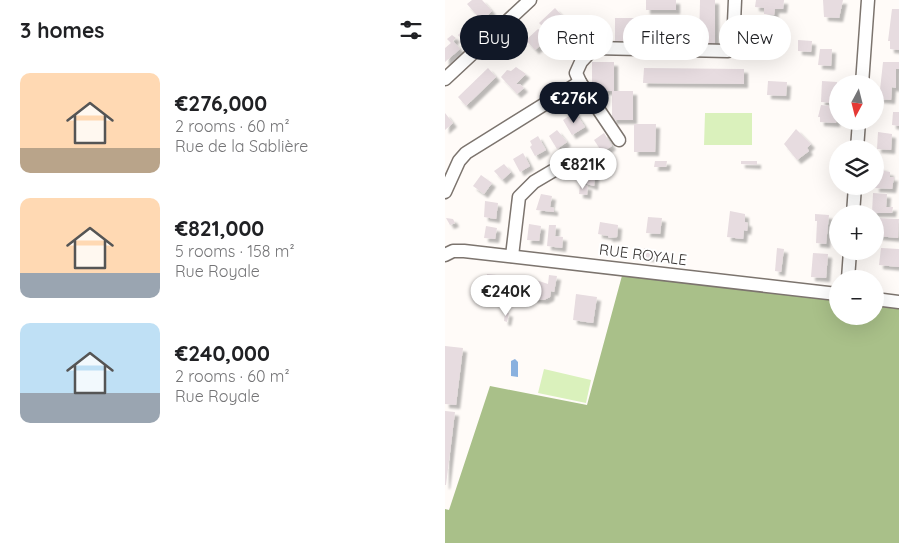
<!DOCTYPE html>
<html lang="en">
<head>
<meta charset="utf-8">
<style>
	:root { --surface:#fff; --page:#f2f2f2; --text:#202124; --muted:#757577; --accent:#111827 }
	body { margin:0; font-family:Quicksand,sans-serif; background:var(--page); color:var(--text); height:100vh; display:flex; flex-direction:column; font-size:19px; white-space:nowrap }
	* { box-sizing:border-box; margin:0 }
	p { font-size:16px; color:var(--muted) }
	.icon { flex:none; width:28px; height:28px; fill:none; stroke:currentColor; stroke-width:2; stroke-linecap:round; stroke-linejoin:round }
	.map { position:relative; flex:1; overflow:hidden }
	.sheet { display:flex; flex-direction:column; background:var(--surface); width:445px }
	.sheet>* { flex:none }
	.banner { position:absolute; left:15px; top:15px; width:364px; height:45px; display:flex; gap:10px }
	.needle { width:32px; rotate:187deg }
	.fabs { position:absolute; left:384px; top:75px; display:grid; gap:10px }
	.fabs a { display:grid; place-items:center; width:55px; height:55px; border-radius:50%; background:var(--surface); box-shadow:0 5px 20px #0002; font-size:25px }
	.price { position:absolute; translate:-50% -42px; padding:0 11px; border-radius:18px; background:#fff; color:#222; font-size:16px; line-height:32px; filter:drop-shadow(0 1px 2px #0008) }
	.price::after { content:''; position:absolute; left:50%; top:30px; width:15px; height:11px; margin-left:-8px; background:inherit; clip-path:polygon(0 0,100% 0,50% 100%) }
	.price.on { background:var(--accent); color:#fff }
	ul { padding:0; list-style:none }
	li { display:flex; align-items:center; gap:15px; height:125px; padding:0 20px }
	li span { display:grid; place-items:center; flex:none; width:140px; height:100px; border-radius:10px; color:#555 }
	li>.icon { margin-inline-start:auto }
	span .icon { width:60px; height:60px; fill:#fffc; stroke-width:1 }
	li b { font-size:21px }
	h2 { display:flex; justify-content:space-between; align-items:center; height:60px; padding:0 20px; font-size:21px }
	.chip { padding:0 18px; border-radius:22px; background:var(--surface); box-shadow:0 5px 20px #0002; font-size:18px; line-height:45px }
	.chip.on { background:var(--accent); color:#fff }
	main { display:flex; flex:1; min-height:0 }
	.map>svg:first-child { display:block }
</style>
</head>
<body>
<main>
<section class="sheet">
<h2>3 homes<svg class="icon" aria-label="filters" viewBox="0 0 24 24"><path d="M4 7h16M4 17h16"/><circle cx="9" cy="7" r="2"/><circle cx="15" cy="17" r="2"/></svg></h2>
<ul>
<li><span style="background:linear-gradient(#ffd9b3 75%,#b9a48a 0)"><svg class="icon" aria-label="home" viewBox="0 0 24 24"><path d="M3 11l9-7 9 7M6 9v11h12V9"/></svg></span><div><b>€276,000</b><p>2 rooms · 60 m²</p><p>Rue de la Sablière</p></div></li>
<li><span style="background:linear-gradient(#ffd9b3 75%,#9aa5b1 0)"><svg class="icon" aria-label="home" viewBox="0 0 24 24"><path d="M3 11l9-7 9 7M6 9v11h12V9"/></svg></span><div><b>€821,000</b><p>5 rooms · 158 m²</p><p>Rue Royale</p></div></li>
<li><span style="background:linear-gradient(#bfe0f5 70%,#9aa5b1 0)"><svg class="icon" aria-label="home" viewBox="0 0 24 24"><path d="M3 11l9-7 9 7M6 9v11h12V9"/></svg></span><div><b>€240,000</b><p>2 rooms · 60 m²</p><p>Rue Royale</p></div></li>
</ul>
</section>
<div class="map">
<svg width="454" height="543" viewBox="0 0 454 543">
	<defs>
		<filter id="shadow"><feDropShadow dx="4" dy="4" stdDeviation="1" flood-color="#0004"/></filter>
	</defs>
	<rect width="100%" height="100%" fill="#fffbf8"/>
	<!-- green -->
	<g fill="#daf1bc">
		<path d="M260,113h47v32h-48z"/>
		<path d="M99,369l47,11 -5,23 -48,-10z"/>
	</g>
	<!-- forest -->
	<path fill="#a9c089" d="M178,272l214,29v15h38v-10l24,3v234h-454v-34l4,1 41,-124 97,19z"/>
	<!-- water -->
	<path fill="#8ab1df" d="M70,359l3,3v15l-7,-1v-15z"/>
	<!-- building -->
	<g fill="#e7dce0" filter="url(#shadow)">
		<path d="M27,0h10l10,11 -10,10 -15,-17z"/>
		<rect x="201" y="0" width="30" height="10"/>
		<path d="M255,0h15v45l-16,-1z"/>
		<path d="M311,0h28l-1,9h-8l-1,6 -10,-1v-6l-9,-1z"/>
		<path d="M378,0h20l-4,18 -15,-1z"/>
		<path d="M110,8l9,10 -16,15 3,4 -16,13 -9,-10 12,-11 2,1 3,-3 -4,-4z"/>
		<path d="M447,9h7v41l-9,-1v-8h-2z"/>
		<rect x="170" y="18" width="30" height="24"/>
		<path d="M27,22l8,10 -14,12 -8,-9z"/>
		<path d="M7,35l4,3 -3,3 7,8 -15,13v-14l6,-5 -4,-4z"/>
		<path d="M353,40l14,1 -1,11 -13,-1z"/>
		<rect x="301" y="47" width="6" height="6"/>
		<path d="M375,49h12l-1,17 -13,-1z"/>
		<path d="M147,62h22v29h19v29h-21v-29h-20z"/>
		<path d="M438,62h16v7h-3v19l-4,-1 -1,13 -12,-1z"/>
		<path d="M71,67l10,7 -10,10h4l4,4 -7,6 -16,-17 6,-7 4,1z"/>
		<path d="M43,68l8,9 -30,29 -8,-9z"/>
		<path d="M199,68l100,1v15l-101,-1z"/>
		<path d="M323,81l19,1 -1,14 -19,-1z"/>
		<path d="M377,81l15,1v21l-16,-1z"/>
		<path d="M376,105l16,2 -1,16 -16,-1v-5h-2z"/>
		<path d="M130,112l10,15 -13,8 -9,-15z"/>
		<path d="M448,112h6v14l-7,-1z"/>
		<path d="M0,113l8,10 -8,7z"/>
		<path d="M189,124h22l-1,28h-21z"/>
		<path d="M351,129l15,15 -4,4 2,3 -12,9 -13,-16z"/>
		<path d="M112,130l10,12 -10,7 -8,-13z"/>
		<path d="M433,132l14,2 -1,16 -14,-1z"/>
		<path d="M159,133l8,13 -10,6 -8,-12z"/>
		<path d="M93,136l8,14 -11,6 -5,-9 2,-2 -2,-4z"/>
		<path d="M78,153l7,13 -10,6 -7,-13z"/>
		<path d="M210,161h12l-1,6h-12z"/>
		<path d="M296,161h16v4l-16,-1z"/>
		<path d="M59,164l7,8 -9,8 -8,-9z"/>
		<path d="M139,165l12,2 -2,19 -14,-4z"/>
		<path d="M433,167l6,1v3l6,1v5h4l-2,12 -17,-1z"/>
		<path d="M36,175l11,8 -8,11 -11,-8z"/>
		<path d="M135,185l8,1 -1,9 -8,-1z"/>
		<path d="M428,193l14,1 -1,13h7l-1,6h-20z"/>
		<path d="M96,194l11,2 -2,11 4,1v4l-18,-2z"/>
		<path d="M40,201l13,2 -2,16 -12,-2z"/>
		<path d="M285,211l15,3v8l3,1 -1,8 -3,-1 -1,9 -16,-2z"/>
		<path d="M370,214l14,1 -3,29 -10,-1 1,-22h-2z"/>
		<path d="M203,217l14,1 -2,16 -14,-1z"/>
		<path d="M1,218l7,1 2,4 -5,2z"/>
		<path d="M434,218l20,1 -1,19 -20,-2z"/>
		<path d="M155,222l18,3 -1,12 -8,1 -1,-2 -10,-2z"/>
		<path d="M84,224l12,2 -2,15 -12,-1z"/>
		<path d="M104,225h7l-1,11 8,1 -1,11 -15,-2z"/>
		<path d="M41,226l11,2 -2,11 -11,-1z"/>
		<path d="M199,248l8,1 -1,9 -8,-1z"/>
		<path d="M332,248l7,1 -3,23 -6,-1z"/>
		<path d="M436,248l18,1v18l-20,-2z"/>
		<path d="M368,253l15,1 -2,24 -15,-1z"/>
		<path d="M42,274l10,1 -1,9 9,2 -2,12 -19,-2z"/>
		<path d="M104,275l8,1 -3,16 -3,-1 -1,6 -6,3 -11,-1 3,-19 12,4z"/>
		<path d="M72,278l11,2 -2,13h-7l-1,4 -7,-1 2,-16 3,1z"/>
		<path d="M131,294l21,3 -4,26 -20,-3z"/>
		<path d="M60,312l4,1 -2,9 -3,-1z"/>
		<path d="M0,346l18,2 -7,57 -11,-1z"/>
		<path d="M0,411l10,1 -9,73h-1z"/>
	</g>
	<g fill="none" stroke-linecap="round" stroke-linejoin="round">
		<!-- street casing -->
		<g stroke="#7c746e" stroke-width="15">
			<g id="street">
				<path d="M0,79l85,-79"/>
				<path d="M135,82l39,58"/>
				<path d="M417,84l6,-84"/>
				<path d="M412,149l2,-28"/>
				<path d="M0,192l14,-31 7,-8 114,-71 -4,-9 5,-11 13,-14 134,3 5,-6 2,-45"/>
				<path d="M408,214l2,-28"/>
				<path d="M0,255l8,-4h11l373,43"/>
				<path d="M67,256l7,-59 15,-15 44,-26"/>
				<path d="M403,279l2,-28"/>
				<path d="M430,299l24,3"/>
			</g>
		</g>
		<!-- street -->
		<use href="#street" stroke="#fff" stroke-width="12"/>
	</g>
	<g text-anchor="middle" stroke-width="4" stroke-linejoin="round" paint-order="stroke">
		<!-- street labels -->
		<g font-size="15" fill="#332f2d" stroke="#fff">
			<text transform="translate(198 255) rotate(7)" y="5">RUE ROYALE</text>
		</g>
	</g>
</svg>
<div class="fabs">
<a><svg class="needle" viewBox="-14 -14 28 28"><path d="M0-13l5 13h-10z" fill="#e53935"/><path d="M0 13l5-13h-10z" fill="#757577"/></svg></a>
<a><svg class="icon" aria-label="layers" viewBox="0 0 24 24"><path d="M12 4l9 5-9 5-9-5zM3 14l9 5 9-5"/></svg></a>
<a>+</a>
<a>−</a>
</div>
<b class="price on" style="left:129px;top:124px">€276K</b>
<b class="price" style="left:138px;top:190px">€821K</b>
<b class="price" style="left:61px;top:317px">€240K</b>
<div class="banner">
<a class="chip on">Buy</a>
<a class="chip">Rent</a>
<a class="chip">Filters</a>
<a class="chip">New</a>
</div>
</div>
</main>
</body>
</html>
